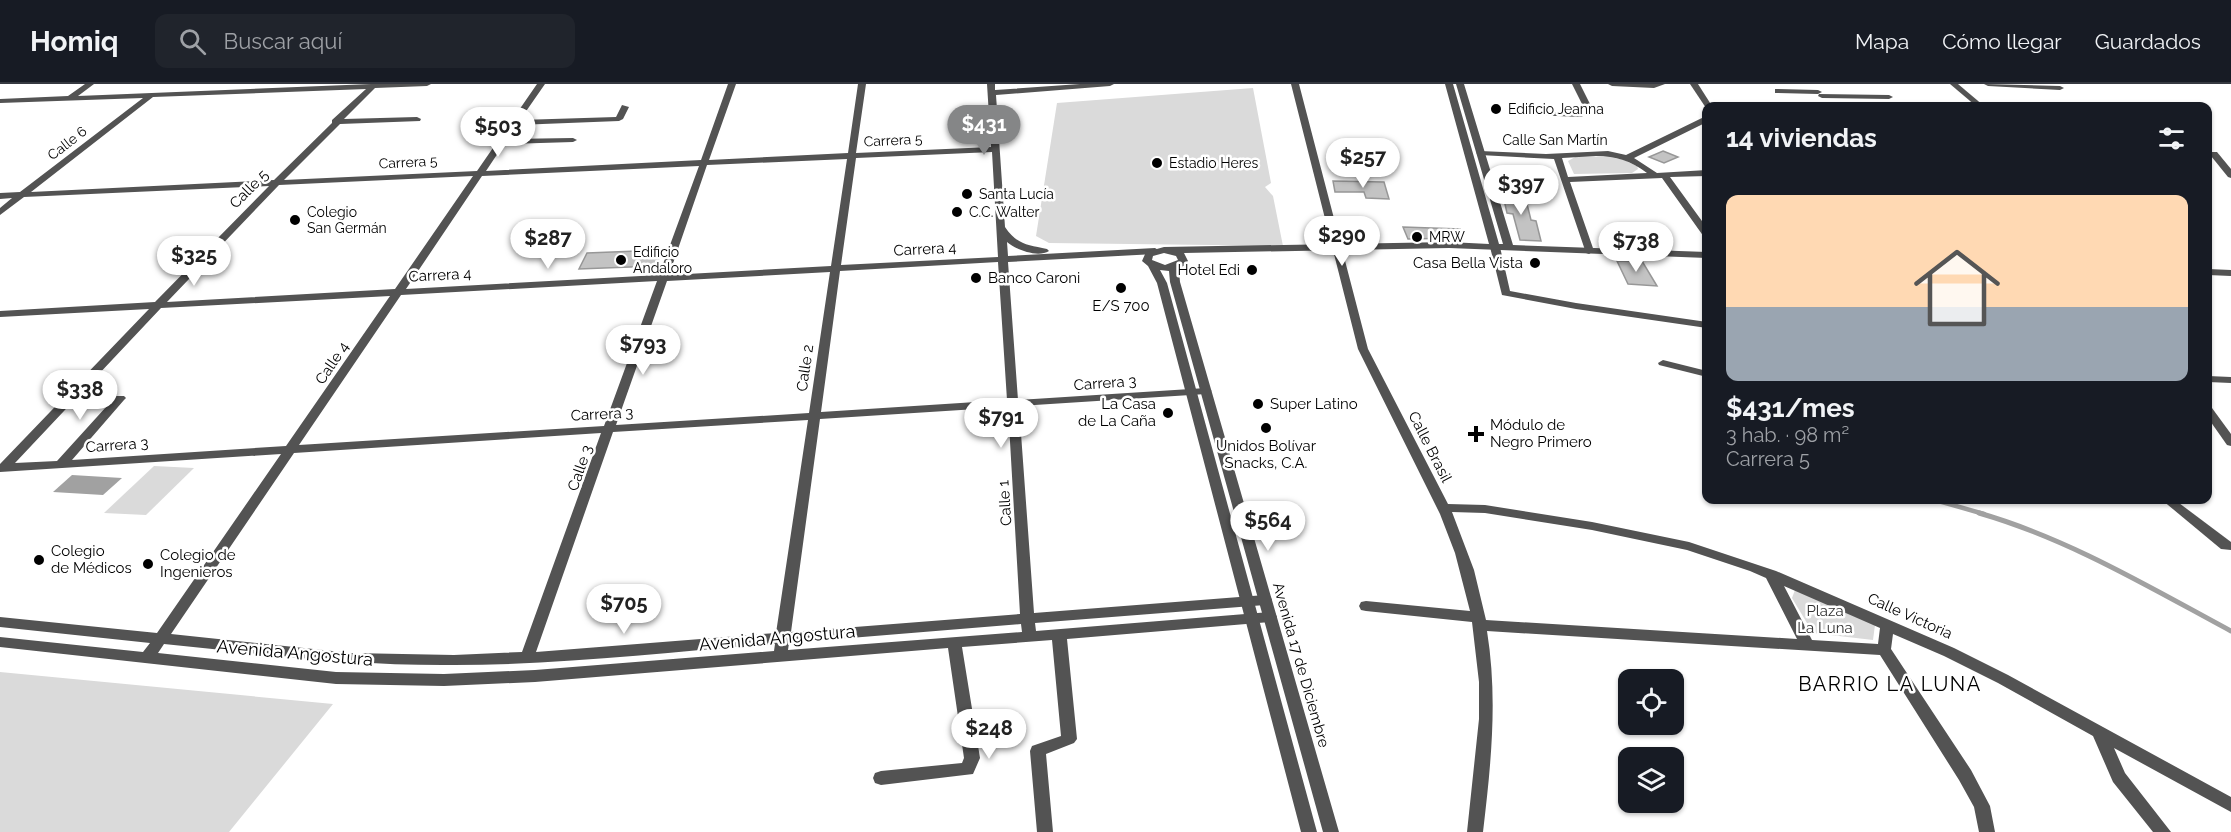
<!DOCTYPE html>
<html lang="es">
<head>
<meta charset="utf-8">
<style>
	:root { --surface:#171b24; --page:#20242c; --text:#f1f3f6; --muted:#9ea1a6; --line:#363941; --accent:#858687 }
	body { margin:0; font-family:Raleway,sans-serif; background:var(--page); color:var(--text); height:100vh; display:flex; flex-direction:column; font-size:22px; white-space:nowrap }
	* { box-sizing:border-box; margin:0 }
	p { font-size:20px; color:var(--muted) }
	.icon { flex:none; width:33px; height:33px; fill:none; stroke:currentColor; stroke-width:2; stroke-linecap:round; stroke-linejoin:round }
	.map { position:relative; flex:1; overflow:hidden }
	.details { position:absolute; left:1702px; top:18px; width:510px; height:402px; display:flex; flex-direction:column; background:var(--surface); border-radius:12px; box-shadow:0 2px 4px #0004 }
	.details>* { flex:none }
	.controls { position:absolute; left:1618px; top:585px; display:grid; gap:12px }
	.controls a { display:grid; place-items:center; width:66px; height:66px; border-radius:12px; background:var(--surface); box-shadow:0 2px 4px #0004; font-size:30px }
	.price { position:absolute; translate:-50% -51px; padding:0 14px; border-radius:21px; background:#fff; color:#222; font-size:20px; line-height:39px; filter:drop-shadow(0 2px 3px #0008) }
	.price::after { content:''; position:absolute; left:50%; top:36px; width:18px; height:14px; margin-left:-9px; background:inherit; clip-path:polygon(0 0,100% 0,50% 100%) }
	.price.selected { background:var(--accent); color:#fff }
	ul { padding:0; list-style:none }
	li { display:grid; align-content:center; gap:12px; height:318px; padding:0 24px }
	li span { display:grid; place-items:center; height:186px; border-radius:12px; color:#555 }
	li>.icon { margin-inline-start:auto }
	span .icon { width:108px; height:108px; fill:#fffc; stroke-width:1 }
	li b { font-size:26px }
	h2 { display:flex; justify-content:space-between; align-items:center; height:72px; padding:0 24px; font-size:26px }
	header { display:flex; align-items:center; gap:36px; box-sizing:border-box; height:84px; padding:0 30px; background:var(--surface); border-bottom:2px solid var(--line) }
	header strong { font-size:28px }
	nav { display:flex; gap:33px; margin-inline-start:auto; font-size:21px }
	.search { width:420px; height:54px; background:var(--page); display:flex; align-items:center; gap:15px; box-sizing:border-box; padding:0 21px; border-radius:12px; color:var(--muted); font-size:22px }
	.map>svg:first-child { display:block }
</style>
</head>
<body>
<header>
<strong>Homiq</strong>
<div class="search"><svg class="icon" aria-label="search" viewBox="0 0 24 24"><circle cx="10" cy="10" r="6"/><path d="M15 15l6 6"/></svg>Buscar aquí</div>
<nav><a>Mapa</a><a>Cómo llegar</a><a>Guardados</a></nav>
</header>
<div class="map">
<svg width="2231" height="748" viewBox="0 0 2231 748">
	<rect width="100%" height="100%" fill="#fff"/>
	<!-- green -->
	<g fill="#dadada">
		<path d="M1253,4l18,95 -6,4 8,9 10,50 -234,-3 -13,-7 21,-133z"/>
		<path d="M1577,72l33,1 14,3 13,6 1,3 -6,4 -58,1 -6,-13z"/>
		<path d="M154,382l40,2 -48,47 -42,-2z"/>
		<path d="M1795,506l80,35 -2,15 -60,-7 -21,-35z"/>
		<path d="M0,588l333,32 -104,128h-229z"/>
	</g>
	<!-- water -->
	<path fill="#a1a1a1" d="M72,391l50,3 -19,17 -50,-3z"/>
	<g fill="none" stroke-linecap="round" stroke-linejoin="round">
		<!-- stream-far1 -->
		<path stroke="#a1a1a1" stroke-width="4.5" d="M1935,416l49,14"/>
		<!-- stream -->
		<path stroke="#a1a1a1" stroke-width="5" d="M1979,429c90,26 170,74 252,118"/>
	</g>
	<!-- building -->
	<g fill="#c3c3c3" stroke="#979797" stroke-width="1.5">
		<path d="M1663,67l15,6 -14,6 -15,-6z"/>
		<path d="M1333,97l51,1 5,17 -23,-1 -2,-6h-29z"/>
		<path d="M1502,107l22,1 7,28 5,1 5,20 -21,-1 -7,-26 -6,-1z"/>
		<path d="M1403,143l57,2v9l-52,1z"/>
		<path d="M662,166l-6,16 -77,3 8,-16z"/>
		<path d="M1617,177h25l15,25 -29,-2z"/>
	</g>
	<g fill="none" stroke-linecap="round" stroke-linejoin="round">
		<!-- minor -->
		<g fill="#535353" fill-rule="evenodd">
			<path d="M85,0h9l-16,12 293,-12h60l-4,2 -52,2 -31,31 73,-2 4,2 -1,2 -80,3 -56,56 193,-9 60,-87h8l-25,36 96,-3 6,-12 7,2 -6,12 -4,2 -102,4 -10,14 66,-1 4,2 -4,2 -69,2 -18,27 215,-11 27,-76h8l-27,76 139,-7 10,-69h8l-10,69 135,-6 -4,-63h8v6l85,-6h34l-4,2 -114,9 9,132c12,18 23,18 42,22l2,2c-11,7 -33,-1 -42,-9l1,14 147,-8 5,3 -5,3 -147,8 10,138 188,-12 6,3 -6,3 -187,12 15,207 231,-18 5,1 2,4 -2,4 -5,1 -230,18 1,8 234,-19 5,1 2,4 -2,4 -5,1 -203,17 10,100 -3,4 -28,11 7,78h-16l-7,-81 2,-5 29,-10 -9,-96 -90,7 18,111 -7,16 -92,11 -6,-2 -2,-5 2,-5 6,-2 81,-8 2,-5 -16,-110 -413,34 -91,4 -108,-2 -336,-37v-10l143,15 7,-9 -150,-16v-10l157,16 124,-179 -281,18v-8l149,-155 -149,8v-6l155,-9 114,-116 -245,11 -24,18v-7l12,-10 -12,1v-6l20,-1 123,-94 -143,5v-4l68,-3zM366,5l-34,31v3l-58,57 -243,12 122,-95zM992,68l6,105 -157,8 15,-107zM847,75l-16,107 -162,9 38,-110zM699,82l-40,109 -253,14 76,-113zM473,92l-78,113 -228,13 112,-117zM998,178l9,138 -186,12 19,-141zM830,188l-21,141 -193,12 51,-144zM657,197l-53,145 -305,19 102,-150zM390,212l-104,150 -214,14 52,-60 2,-2 -2,-2h-8l-59,65 -42,2 146,-155zM1008,323l12,207 -229,18 29,-213zM808,336l-32,213 -240,19 77,-220zM601,349l-79,219 -68,3 -103,-2 -180,-19 123,-181zM1021,540l1,8 -234,18 1,-7zM164,560c97,10 192,22 290,21 107,0 214,-13 321,-21l-1,7 -239,19 -91,4 -108,-2 -178,-19z"/>
			<path d="M1291,0h8l69,265 80,155 37,1 107,17 97,20 87,29 178,77 54,27 223,122v15l-117,-64 11,25 46,59h-18l-40,-50 -20,-46 -95,-53 -54,-27 -51,-22 -2,15 80,121 19,36 5,26h-16l-5,-25 -15,-27 -79,-125 -393,-24c11,68 4,133 -4,201h-16l12,-113v-37l-7,-60 -106,-11 -5,-1 -2,-4 2,-4 5,-1 104,10 -15,-58 -15,-39 -82,-165zM1452,428l33,1 107,17 95,20 63,21 16,7 31,61 -311,-19 -12,-50zM1784,502l96,42 -2,16 -66,-4z"/>
			<path d="M1572,0h8l10,20 -8,13 -51,-2v-4h3l43,2 5,-9z"/>
			<path d="M1608,0h57l-11,4 -42,-2z"/>
			<path d="M1690,0h8l14,22 -6,2z"/>
			<path d="M1950,0h8l26,22h-8z"/>
			<path d="M1984,0l76,2 4,2 -4,2 -72,-4z"/>
			<path d="M1775,5l43,1 4,2 -4,2 -40,-1h-3z"/>
			<path d="M1819,10l70,1 4,2 -4,2 -67,-1 -4,-2z"/>
			<path d="M1704,33h3v5l-73,36 23,15 50,-3v6l-37,1 37,51v10l-3,-1 -42,-59 -92,4 24,69 -5,3 -3,-1 -32,-94 -74,-4 -4,-2 4,-2 66,3 62,-3 18,4zM1596,72c20,0 35,5 51,17l-79,4 -6,-19z"/>
			<path d="M2211,68h6l14,17v9l-3,-1 -17,-21z"/>
			<path d="M1495,160l5,3 10,44 66,12 131,19v6l-131,-19 -74,-14 -12,-48z"/>
			<path d="M1663,276l44,11v6l-48,-12 -1,-2z"/>
			<path d="M2208,292l23,1v6l-23,-1z"/>
			<path d="M2208,323l4,1 19,26v12l-4,-1 -19,-27z"/>
			<path d="M2162,416h13l56,42v8l-10,-1z"/>
		</g>
		<!-- tertiary -->
		<g fill="#535353" fill-rule="evenodd">
			<path d="M1445,0h8l46,160h4l-47,-160h8l49,161 194,7v6l-258,-10 -265,5 4,8 -9,10 1,11 159,550h-16l-153,-550 -1,-11 -9,-1 7,13 150,549h-16l-144,-549 -9,-17 -6,-5 4,-9 18,-5 285,-5 40,2zM1164,169l12,3 2,4 -13,5 -13,-5 1,-4z"/>
			<path d="M2208,185l23,1v6l-23,-1z"/>
		</g>
	</g>
	<!-- markers -->
	<g fill="#000" stroke="#fff" stroke-width="2">
		<circle cx="1496" cy="25" r="6"/>
		<circle cx="1157" cy="79" r="6"/>
		<circle cx="967" cy="110" r="6"/>
		<circle cx="957" cy="128" r="6"/>
		<circle cx="295" cy="136" r="6"/>
		<circle cx="1417" cy="153" r="6"/>
		<circle cx="621" cy="176" r="6"/>
		<circle cx="1535" cy="179" r="6"/>
		<circle cx="1252" cy="186" r="6"/>
		<circle cx="976" cy="194" r="6"/>
		<circle cx="1121" cy="204" r="6"/>
		<circle cx="1258" cy="320" r="6"/>
		<circle cx="1168" cy="329" r="6"/>
		<circle cx="1266" cy="344" r="6"/>
		<path d="M1473 341h6v6h6v6h-6v6h-6v-6h-6v-6h6z"/>
		<circle cx="39" cy="476" r="6"/>
		<circle cx="148" cy="480" r="6"/>
	</g>
	<g text-anchor="middle" stroke-width="5" stroke-linejoin="round" paint-order="stroke">
		<!-- far-poi labels -->
		<g font-size="14" fill="#000" stroke="#fff" text-anchor="start">
			<text x="1508" y="30">Edificio Jeanna</text>
			<text x="1169" y="84">Estadio Heres</text>
			<text x="979" y="115">Santa Lucía</text>
			<text x="307" y="133">Colegio<tspan x="307" dy="16">San Germán</tspan></text>
			<text x="969" y="133">C.C. Walter</text>
			<text x="1429" y="158">MRW</text>
			<text x="633" y="173">Edificio<tspan x="633" dy="16">Andaloro</tspan></text>
		</g>
		<!-- far-street labels -->
		<g font-size="14" fill="#000" stroke="#fff">
			<text transform="translate(893 56) rotate(-3)" y="5">Carrera 5</text>
			<text x="1555" y="61">Calle San Martín</text>
			<text transform="translate(67 59) rotate(-38)" y="5">Calle 6</text>
			<text transform="translate(408 78) rotate(-3)" y="5">Carrera 5</text>
		</g>
		<!-- street labels -->
		<g font-size="15" fill="#000" stroke="#fff">
			<text transform="translate(249 105) rotate(-45)" y="5">Calle 5</text>
			<text transform="translate(925 165) rotate(-3)" y="5">Carrera 4</text>
			<text transform="translate(440 191) rotate(-3)" y="5">Carrera 4</text>
			<text transform="translate(332 279) rotate(-56)" y="5">Calle 4</text>
			<text transform="translate(805 284) rotate(-82)" y="5">Calle 2</text>
			<text transform="translate(1105 299) rotate(-4)" y="5">Carrera 3</text>
			<text transform="translate(602 330) rotate(-3)" y="5">Carrera 3</text>
			<text transform="translate(117 361) rotate(-4)" y="5">Carrera 3</text>
			<text transform="translate(1430 363) rotate(63)" y="5">Calle Brasil</text>
			<text transform="translate(580 384) rotate(-71)" y="5">Calle 3</text>
			<text transform="translate(1005 419) rotate(-94)" y="5">Calle 1</text>
			<text transform="translate(1910 532) rotate(24)" y="5">Calle Victoria</text>
			<text transform="translate(1301 581) rotate(74)" y="5">Avenida 17 de Diciembre</text>
		</g>
		<!-- poi labels -->
		<g font-size="15" fill="#000" stroke="#fff" text-anchor="start">
			<text x="1523" y="184" text-anchor="end">Casa Bella Vista</text>
			<text x="1240" y="191" text-anchor="end">Hotel Edi</text>
			<text x="988" y="199">Banco Caroni</text>
			<text x="1121" y="227" text-anchor="middle">E/S 700</text>
			<text x="1156" y="325" text-anchor="end">La Casa<tspan x="1156" dy="17">de La Caña</tspan></text>
			<text x="1270" y="325">Super Latino</text>
			<text x="1490" y="346">Módulo de<tspan x="1490" dy="17">Negro Primero</tspan></text>
			<text x="1266" y="367" text-anchor="middle">Unidos Bolívar<tspan x="1266" dy="17">Snacks, C.A.</tspan></text>
			<text x="51" y="472">Colegio<tspan x="51" dy="17">de Médicos</tspan></text>
			<text x="160" y="476">Colegio de<tspan x="160" dy="17">Ingenieros</tspan></text>
		</g>
		<!-- park labels -->
		<g font-size="15" fill="#313131" stroke="#fff">
			<text x="1825" y="532">Plaza<tspan x="1825" dy="17">La Luna</tspan></text>
		</g>
		<!-- near-street labels -->
		<g font-size="18" fill="#000" stroke="#fff">
			<text transform="translate(777 554) rotate(-5)" y="6">Avenida Angostura</text>
			<text transform="translate(295 569) rotate(5)" y="6">Avenida Angostura</text>
		</g>
		<!-- near-neighbourhood labels -->
		<g font-size="20" letter-spacing="1.5" fill="#000" stroke="#fff">
			<text x="1890" y="607">BARRIO LA LUNA</text>
		</g>
	</g>
</svg>
<div class="controls">
<a><svg class="icon" aria-label="locate" viewBox="0 0 24 24"><circle cx="12" cy="12" r="6"/><path d="M12 2v4M12 18v4M2 12h4M18 12h4"/></svg></a>
<a><svg class="icon" aria-label="layers" viewBox="0 0 24 24"><path d="M12 4l9 5-9 5-9-5zM3 14l9 5 9-5"/></svg></a>
</div>
<b class="price selected" style="left:984px;top:72px">$431</b>
<b class="price" style="left:498px;top:74px">$503</b>
<b class="price" style="left:1363px;top:105px">$257</b>
<b class="price" style="left:1521px;top:132px">$397</b>
<b class="price" style="left:1342px;top:183px">$290</b>
<b class="price" style="left:548px;top:186px">$287</b>
<b class="price" style="left:1636px;top:189px">$738</b>
<b class="price" style="left:194px;top:203px">$325</b>
<b class="price" style="left:643px;top:292px">$793</b>
<b class="price" style="left:80px;top:337px">$338</b>
<b class="price" style="left:1001px;top:365px">$791</b>
<b class="price" style="left:1268px;top:468px">$564</b>
<b class="price" style="left:624px;top:551px">$705</b>
<b class="price" style="left:989px;top:676px">$248</b>
<section class="details">
<h2>14 viviendas<svg class="icon" aria-label="filters" viewBox="0 0 24 24"><path d="M4 7h16M4 17h16"/><circle cx="9" cy="7" r="2"/><circle cx="15" cy="17" r="2"/></svg></h2>
<ul>
<li><span style="background:linear-gradient(#ffd9b3 60%,#9aa5b1 0)"><svg class="icon" aria-label="home" viewBox="0 0 24 24"><path d="M3 11l9-7 9 7M6 9v11h12V9"/></svg></span><div><b>$431/mes</b><p>3 hab. · 98 m²</p><p>Carrera 5</p></div></li>
</ul>
</section>
</div>
</body>
</html>
